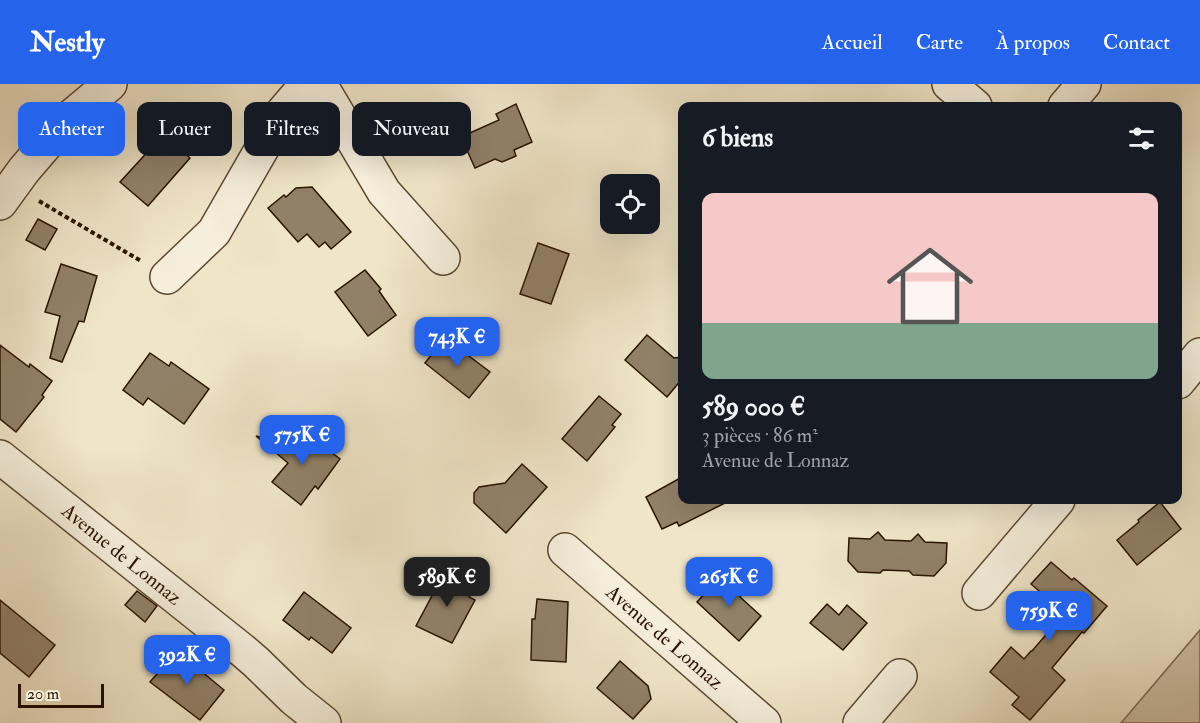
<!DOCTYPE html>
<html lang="fr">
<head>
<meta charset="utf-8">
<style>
	:root { --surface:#171b24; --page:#242831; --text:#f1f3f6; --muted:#9ea1a6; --line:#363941; --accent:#2563eb }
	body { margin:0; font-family:"IM FELL Double Pica",serif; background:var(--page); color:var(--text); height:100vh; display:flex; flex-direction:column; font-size:22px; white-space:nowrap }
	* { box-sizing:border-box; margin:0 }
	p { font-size:20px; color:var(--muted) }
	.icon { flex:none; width:33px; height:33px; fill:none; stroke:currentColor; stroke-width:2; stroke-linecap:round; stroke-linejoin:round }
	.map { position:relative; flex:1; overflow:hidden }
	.panel { position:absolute; left:678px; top:18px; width:504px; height:402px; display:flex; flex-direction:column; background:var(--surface); border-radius:12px; box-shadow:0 6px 24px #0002 }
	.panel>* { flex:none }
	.guide { position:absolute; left:18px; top:18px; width:570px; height:54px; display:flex; gap:12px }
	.tools { position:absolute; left:600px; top:90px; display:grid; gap:12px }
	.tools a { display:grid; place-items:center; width:60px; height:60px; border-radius:12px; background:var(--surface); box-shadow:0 6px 24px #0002; font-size:30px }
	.scale { position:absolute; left:18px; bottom:15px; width:86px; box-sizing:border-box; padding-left:6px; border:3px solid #2a1400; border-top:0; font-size:16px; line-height:21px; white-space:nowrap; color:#2a1400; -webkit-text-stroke:4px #f5eedb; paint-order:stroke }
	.price { position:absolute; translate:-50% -51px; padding:0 14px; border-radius:12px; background:var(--accent); color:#fff; font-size:20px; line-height:39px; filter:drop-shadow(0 2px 3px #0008) }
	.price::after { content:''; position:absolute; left:50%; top:36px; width:18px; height:14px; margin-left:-9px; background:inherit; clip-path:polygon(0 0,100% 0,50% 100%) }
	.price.on { background:#222; color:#fff }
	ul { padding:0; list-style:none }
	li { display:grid; align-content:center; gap:12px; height:318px; padding:0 24px }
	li+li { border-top:2px solid var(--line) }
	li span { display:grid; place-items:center; height:186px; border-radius:12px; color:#555 }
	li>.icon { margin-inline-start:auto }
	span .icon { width:108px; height:108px; fill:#fffc; stroke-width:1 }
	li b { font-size:26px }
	h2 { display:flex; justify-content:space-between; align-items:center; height:72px; padding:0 24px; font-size:26px }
	.tag { padding:0 21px; border-radius:12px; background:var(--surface); box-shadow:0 6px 24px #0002; font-size:21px; line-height:54px }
	.tag.on { background:var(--accent); color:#fff }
	header { display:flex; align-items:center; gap:36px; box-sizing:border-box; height:84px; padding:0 30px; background:var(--accent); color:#fff }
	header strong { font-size:28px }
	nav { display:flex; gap:33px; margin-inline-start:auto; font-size:21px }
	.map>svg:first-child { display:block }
</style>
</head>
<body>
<header>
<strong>Nestly</strong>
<nav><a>Accueil</a><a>Carte</a><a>À propos</a><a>Contact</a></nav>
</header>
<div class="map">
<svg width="1200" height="639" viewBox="0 0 1200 639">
	<rect width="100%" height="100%" fill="#f0e5c8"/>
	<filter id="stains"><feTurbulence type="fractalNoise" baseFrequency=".00333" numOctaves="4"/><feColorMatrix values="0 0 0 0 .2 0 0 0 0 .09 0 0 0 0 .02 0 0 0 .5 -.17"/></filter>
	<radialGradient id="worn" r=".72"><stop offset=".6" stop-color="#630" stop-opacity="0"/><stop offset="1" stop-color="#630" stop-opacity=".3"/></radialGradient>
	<!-- green -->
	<path fill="#cec1a6" stroke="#7c6a53" stroke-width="1.5" d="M1200,546v93h-79z"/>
	<!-- building -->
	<g fill="#918168" stroke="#2a1400" stroke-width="1.5">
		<path d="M516,20l16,38 -18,8 2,6 -14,6 -7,-3 -20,9 -14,-31 38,-17 -3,-6z"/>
		<path d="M163,51l27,23 -42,48 -28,-24z"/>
		<path d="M312,103l39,45 -20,17 -6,-7 -6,5 -12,-13 -9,8 -30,-34 16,-13 2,2 10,-9z"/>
		<path d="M38,135l19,10 -12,21 -19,-10z"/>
		<path d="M538,159l31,11 -18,50 -31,-10z"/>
		<path d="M61,180l36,12 -13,46 -5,-1 -17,41 -12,-4 10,-42 -15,-4z"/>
		<path d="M365,186l16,19 -2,2 17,24 -28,21 -33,-44z"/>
		<path d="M647,251l27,23 8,-1v22l-15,18 -42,-37z"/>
		<path d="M445,254l45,34 -21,26 -44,-35z"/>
		<path d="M0,261l29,22 1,-3 22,17 -10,14 2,2 -28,35 -16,-13z"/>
		<path d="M150,269l19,13 2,-4 38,27 -25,35 -36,-26 -5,7 -20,-15z"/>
		<path d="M599,312l22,18 -9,11 3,2 -28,34 -25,-22z"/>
		<path d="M306,349l34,26 -22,30 -3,-3 -14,19 -29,-23 16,-19 -32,-27 39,10z"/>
		<path d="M522,380l25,23 -41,46 -32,-30v-10l5,-6 26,-4z"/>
		<path d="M682,393v23h49l-52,26 -2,-4 -15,7 -16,-32z"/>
		<path d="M1160,418l21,27 -44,36 -20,-25 22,-18 -1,-2z"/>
		<path d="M878,448l7,8 26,1 7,-7 7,8 22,1 -1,20 -12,13 -21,-1 -4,-4 -26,-1 -3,3 -22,-1 -10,-11 1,-23 21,1z"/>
		<path d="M1051,478l21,18 2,-2 33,28 -23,27 -2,-1 -30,36 13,12 -35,40 -18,-15 7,-8 -29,-25 21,-25 13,12 7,-8h1l31,-36 -13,-11 2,-2 -21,-18z"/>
		<path d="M444,489l31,15 -6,9 6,3 -23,43 -36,-17z"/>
		<path d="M723,490l20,19 -3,4 21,19 -22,25 -42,-39z"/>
		<path d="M137,507l20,15 -12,16 -20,-17z"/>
		<path d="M304,508l47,36 -19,25 -21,-16 -2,3 -26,-20z"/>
		<path d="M537,515l31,3 -2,60 -35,-2 1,-41h3z"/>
		<path d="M0,516l55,45 -26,32 -29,-24z"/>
		<path d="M827,520l12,11 8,-10 20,18 -24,27 -33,-27z"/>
		<path d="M177,567l47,39 -24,30 -50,-38z"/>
		<path d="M620,577l28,25 3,13 -18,20 -36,-31z"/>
	</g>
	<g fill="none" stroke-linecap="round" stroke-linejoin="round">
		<!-- minor casing -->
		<g stroke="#5c4832" stroke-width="36">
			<g id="minor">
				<path d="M320,0l64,108 59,66"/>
				<path d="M949,0l26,22"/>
				<path d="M1065,22l19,-22"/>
				<path d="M0,119l24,-33 42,-49 44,-37"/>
				<path d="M167,193l47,-45 69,-120 24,-28"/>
				<path d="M1178,298l22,-27"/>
				<path d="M0,373l242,193 14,12 38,37 30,24"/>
				<path d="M565,466l199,173"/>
				<path d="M979,509l79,-93"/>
				<path d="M860,639l40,-47"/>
			</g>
		</g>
		<!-- path -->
		<path stroke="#2a1400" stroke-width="4" stroke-dasharray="4.5 3" stroke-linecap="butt" d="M39,117l102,60"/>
		<!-- minor -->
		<use href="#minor" stroke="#f5eedb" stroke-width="33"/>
	</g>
	<g text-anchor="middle" stroke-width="5" stroke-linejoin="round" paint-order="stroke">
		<!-- street labels -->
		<g font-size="20" fill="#2a1400" stroke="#f5eedb">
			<text transform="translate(122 470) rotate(39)" y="7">Avenue de Lonnaz</text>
			<text transform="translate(665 553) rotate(41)" y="7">Avenue de Lonnaz</text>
		</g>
	</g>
	<rect width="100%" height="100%" filter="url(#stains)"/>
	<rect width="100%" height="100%" fill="url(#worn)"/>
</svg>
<div class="tools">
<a><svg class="icon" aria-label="locate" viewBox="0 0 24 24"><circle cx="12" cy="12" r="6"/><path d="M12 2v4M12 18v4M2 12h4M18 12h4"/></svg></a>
</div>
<div class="scale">20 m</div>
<b class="price" style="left:457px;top:284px">743K €</b>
<b class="price" style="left:302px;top:382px">575K €</b>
<b class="price on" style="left:447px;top:524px">589K €</b>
<b class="price" style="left:729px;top:524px">265K €</b>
<b class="price" style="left:1049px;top:558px">759K €</b>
<b class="price" style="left:187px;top:602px">392K €</b>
<div class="guide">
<a class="tag on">Acheter</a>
<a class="tag">Louer</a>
<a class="tag">Filtres</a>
<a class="tag">Nouveau</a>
</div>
<section class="panel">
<h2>6 biens<svg class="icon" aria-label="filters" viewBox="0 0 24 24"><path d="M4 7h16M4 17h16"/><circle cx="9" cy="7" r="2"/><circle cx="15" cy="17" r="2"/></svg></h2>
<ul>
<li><span style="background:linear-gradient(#f6c9c9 70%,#7fa58c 0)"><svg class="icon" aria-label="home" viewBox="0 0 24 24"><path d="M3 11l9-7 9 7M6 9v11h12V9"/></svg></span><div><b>589 000 €</b><p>3 pièces · 86 m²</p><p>Avenue de Lonnaz</p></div></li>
</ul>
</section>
</div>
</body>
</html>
